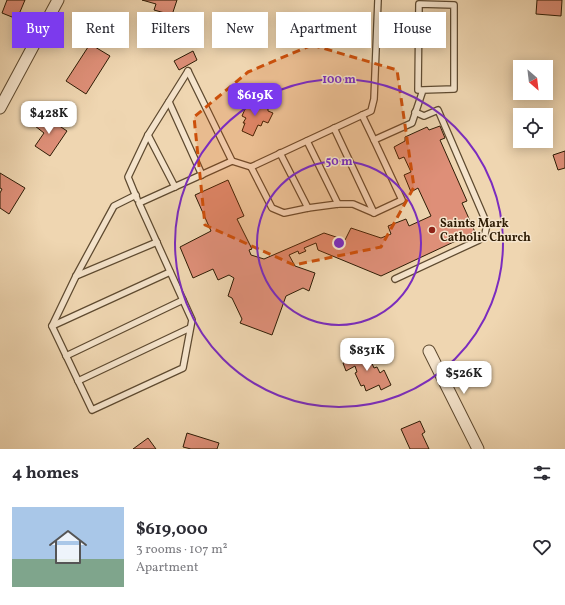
<!DOCTYPE html>
<html lang="en">
<head>
<meta charset="utf-8">
<style>
	:root { --surface:#fff; --page:#f2f2f3; --text:#2b2b33; --muted:#7c7c81; --accent:#7c3aed }
	body { margin:0; font-family:Vollkorn,serif; background:var(--page); color:var(--text); height:100vh; display:flex; flex-direction:column; font-size:15px; white-space:nowrap }
	* { box-sizing:border-box; margin:0 }
	p { font-size:13px; color:var(--muted) }
	.icon { flex:none; width:22px; height:22px; fill:none; stroke:currentColor; stroke-width:2; stroke-linecap:round; stroke-linejoin:round }
	.map { position:relative; height:449px; overflow:hidden }
	.panel { display:flex; flex-direction:column; background:var(--surface); flex:1 }
	.panel>* { flex:none }
	.guide { position:absolute; left:12px; top:12px; width:541px; height:36px; display:flex; gap:8px }
	.needle { width:26px; rotate:152deg }
	.buttons { position:absolute; left:513px; top:60px; display:grid; gap:8px }
	.buttons a { display:grid; place-items:center; width:40px; height:40px; border-radius:0px; background:var(--surface); box-shadow:0 2px 10px #0003; font-size:20px }
	.price { position:absolute; translate:-50% -34px; padding:0 9px; border-radius:8px; background:#fff; color:#222; font-size:13px; line-height:26px; filter:drop-shadow(0 1px 2px #0008) }
	.price::after { content:''; position:absolute; left:50%; top:24px; width:12px; height:9px; margin-left:-6px; background:inherit; clip-path:polygon(0 0,100% 0,50% 100%) }
	.price.current { background:var(--accent); color:#fff }
	ul { padding:0; list-style:none }
	li { display:flex; align-items:center; gap:12px; height:100px; padding:0 12px }
	li span { display:grid; place-items:center; flex:none; width:112px; height:80px; border-radius:0px; color:#555 }
	li>.icon { margin-inline-start:auto }
	span .icon { width:48px; height:48px; fill:#fffc; stroke-width:1 }
	li b { font-size:17px }
	h2 { display:flex; justify-content:space-between; align-items:center; height:48px; padding:0 12px; font-size:17px }
	.chip { padding:0 14px; border-radius:0px; background:var(--surface); box-shadow:0 2px 10px #0003; font-size:14px; line-height:36px }
	.chip.current { background:var(--accent); color:#fff }
	.map>svg:first-child { display:block }
</style>
</head>
<body>
<div class="map">
<svg width="565" height="449" viewBox="0 0 565 449">
	<rect width="100%" height="100%" fill="#efd6b1"/>
	<filter id="stains"><feTurbulence type="fractalNoise" baseFrequency=".005" numOctaves="4"/><feColorMatrix values="0 0 0 0 .2 0 0 0 0 .09 0 0 0 0 .02 0 0 0 .5 -.17"/></filter>
	<radialGradient id="worn" r=".72"><stop offset=".6" stop-color="#630" stop-opacity="0"/><stop offset="1" stop-color="#630" stop-opacity=".3"/></radialGradient>
	<!-- building -->
	<g fill="#de8f78" stroke="#2e1c05">
		<path d="M7,0h18l-8,19 -15,-6z"/>
		<path d="M142,0h35l-5,15 -18,-5 2,-6z"/>
		<path d="M537,0h25l-1,16 -25,-2z"/>
		<path d="M90,44l20,12 -24,38 -20,-13z"/>
		<path d="M193,51l4,9 -18,10 -5,-9z"/>
		<path d="M249,100l19,9v2l5,2 -5,10 -5,-2 -2,5 -3,-1 -5,11 -11,-5 3,-8h-2l3,-5 -4,-2z"/>
		<path d="M43,115l24,16 -17,25 -15,-10 9,-13 -9,-7z"/>
		<path d="M440,126l5,12 -5,2 27,61 -5,2 13,29 -94,44 -63,-26 -2,-7 -12,5 2,3 -7,3 -1,-3 -9,4 6,11 20,7 -6,18 -6,-3 -17,8 -14,39 -32,-12 2,-4 -10,-21 -4,-2 6,-18 -5,-3 -11,5 -5,-11 -20,9 -13,-31 31,-16 -16,-36 33,-15 16,36 -7,3 15,30 -3,1 2,5 13,4 60,-26 21,7 6,-12 30,10 10,-4 -3,-8 18,-7 3,7 22,-10 -13,-28 -7,4 -7,-17 7,-3 -7,-15 -5,2 -5,-12 11,-6v-4l22,-10 2,3z"/>
		<path d="M565,151v17l-7,2 -5,-15z"/>
		<path d="M0,173l25,15 -16,26 -9,-6v-15l2,-4 -2,-1z"/>
		<path d="M359,352l1,3 7,-3 7,16 3,-1 3,6 4,-3 7,15 -10,5 -2,-5 -13,6 -2,-6 -3,1 -6,-13 2,-1 -2,-6 -9,5 -3,-8 8,-3 -2,-3z"/>
		<path d="M420,421l5,11 -3,2 7,15h-19l-9,-20z"/>
		<path d="M187,433l32,10 -2,6h-26l-8,-2z"/>
		<path d="M148,438l8,11h-23z"/>
	</g>
	<g fill="none" stroke-linecap="round" stroke-linejoin="round">
		<!-- lane casing -->
		<g stroke="#5e4a30" stroke-width="8">
			<g id="lane">
				<path d="M188,71l44,90 19,6 120,-56 3,-12 4,-99"/>
				<path d="M169,102l33,73"/>
				<path d="M362,115l12,25"/>
				<path d="M334,128l40,85"/>
				<path d="M148,135l27,52"/>
				<path d="M307,141l31,63"/>
				<path d="M280,153l28,55"/>
				<path d="M251,167l21,41 12,5 24,-5 30,-4h15l21,9 28,-13 -28,-60 38,-17 11,-33 31,-1v-84l-35,-1 -1,86h5"/>
				<path d="M136,195l-22,11 -38,70 -24,50 40,84 91,-42 9,-48 -53,-117 93,-42"/>
				<path d="M137,199l-9,-22 20,-42 40,-64"/>
				<path d="M76,276l81,-34"/>
				<path d="M395,279l84,-39 6,-6 2,-10 -49,-114 -14,6 -9,-4"/>
				<path d="M52,326l118,-54"/>
				<path d="M66,356l117,-56"/>
				<path d="M78,381l112,-53"/>
			</g>
		</g>
		<!-- street casing -->
		<g stroke="#5e4a30" stroke-width="13">
			<g id="street">
				<path d="M0,108l58,-108"/>
				<path d="M429,351l49,98"/>
			</g>
		</g>
		<!-- lane -->
		<use href="#lane" stroke="#f5e4cc" stroke-width="5.5"/>
		<!-- street -->
		<use href="#street" stroke="#f5e4cc" stroke-width="11"/>
	</g>
	<!-- marked area -->
	<path fill="#cc500b" fill-opacity="0.2" stroke="#cc500b" stroke-width="3" stroke-dasharray="8 5" stroke-linejoin="round" d="M312,45l85,25 17,117 -33,60 -87,18 -89,-40 -11,-108 54,-45z"/>
	<!-- distance rings -->
	<g fill="none" stroke="#7b2cbf" stroke-width="2">
		<circle cx="339" cy="243" r="82"/>
		<circle cx="339" cy="243" r="164"/>
	</g>
	<!-- markers -->
	<circle fill="#8f2418" stroke="#f5e4cc" stroke-width="1.5" cx="432" cy="230" r="4"/>
	<g text-anchor="middle" stroke-width="3" stroke-linejoin="round" paint-order="stroke">
		<!-- poi labels -->
		<g font-size="12" font-weight="bold" fill="#2e1c05" stroke="#f5e4cc" text-anchor="start">
			<text x="440" y="227">Saints Mark<tspan x="440" dy="14">Catholic Church</tspan></text>
		</g>
	</g>
	<circle cx="339" cy="243" r="6" fill="#7b2cbf" stroke="#f5e4cc" stroke-width="2"/>
	<g font-size="12" text-anchor="middle" font-weight="bold" fill="#7b2cbf" stroke="#f5e4cc" stroke-width="3" stroke-linejoin="round" paint-order="stroke">
		<text x="339" y="83">100 m</text>
		<text x="339" y="165">50 m</text>
	</g>
	<rect width="100%" height="100%" filter="url(#stains)"/>
	<rect width="100%" height="100%" fill="url(#worn)"/>
</svg>
<div class="buttons">
<a><svg class="needle" viewBox="-14 -14 28 28"><path d="M0-13l5 13h-10z" fill="#e53935"/><path d="M0 13l5-13h-10z" fill="#7c7c81"/></svg></a>
<a><svg class="icon" aria-label="locate" viewBox="0 0 24 24"><circle cx="12" cy="12" r="6"/><path d="M12 2v4M12 18v4M2 12h4M18 12h4"/></svg></a>
</div>
<b class="price current" style="left:255px;top:117px">$619K</b>
<b class="price" style="left:49px;top:135px">$428K</b>
<b class="price" style="left:367px;top:372px">$831K</b>
<b class="price" style="left:464px;top:395px">$526K</b>
<div class="guide">
<a class="chip current">Buy</a>
<a class="chip">Rent</a>
<a class="chip">Filters</a>
<a class="chip">New</a>
<a class="chip">Apartment</a>
<a class="chip">House</a>
</div>
</div>
<section class="panel">
<h2>4 homes<svg class="icon" aria-label="filters" viewBox="0 0 24 24"><path d="M4 7h16M4 17h16"/><circle cx="9" cy="7" r="2"/><circle cx="15" cy="17" r="2"/></svg></h2>
<ul>
<li><span style="background:linear-gradient(#a9c7e8 65%,#7fa58c 0)"><svg class="icon" aria-label="home" viewBox="0 0 24 24"><path d="M3 11l9-7 9 7M6 9v11h12V9"/></svg></span><div><b>$619,000</b><p>3 rooms · 107 m²</p><p>Apartment</p></div><svg class="icon" aria-label="heart" viewBox="0 0 24 24"><path d="M12 20l-8-8c-3-5 5-10 8-4 3-6 11-1 8 4z"/></svg></li>
</ul>
</section>
</body>
</html>
